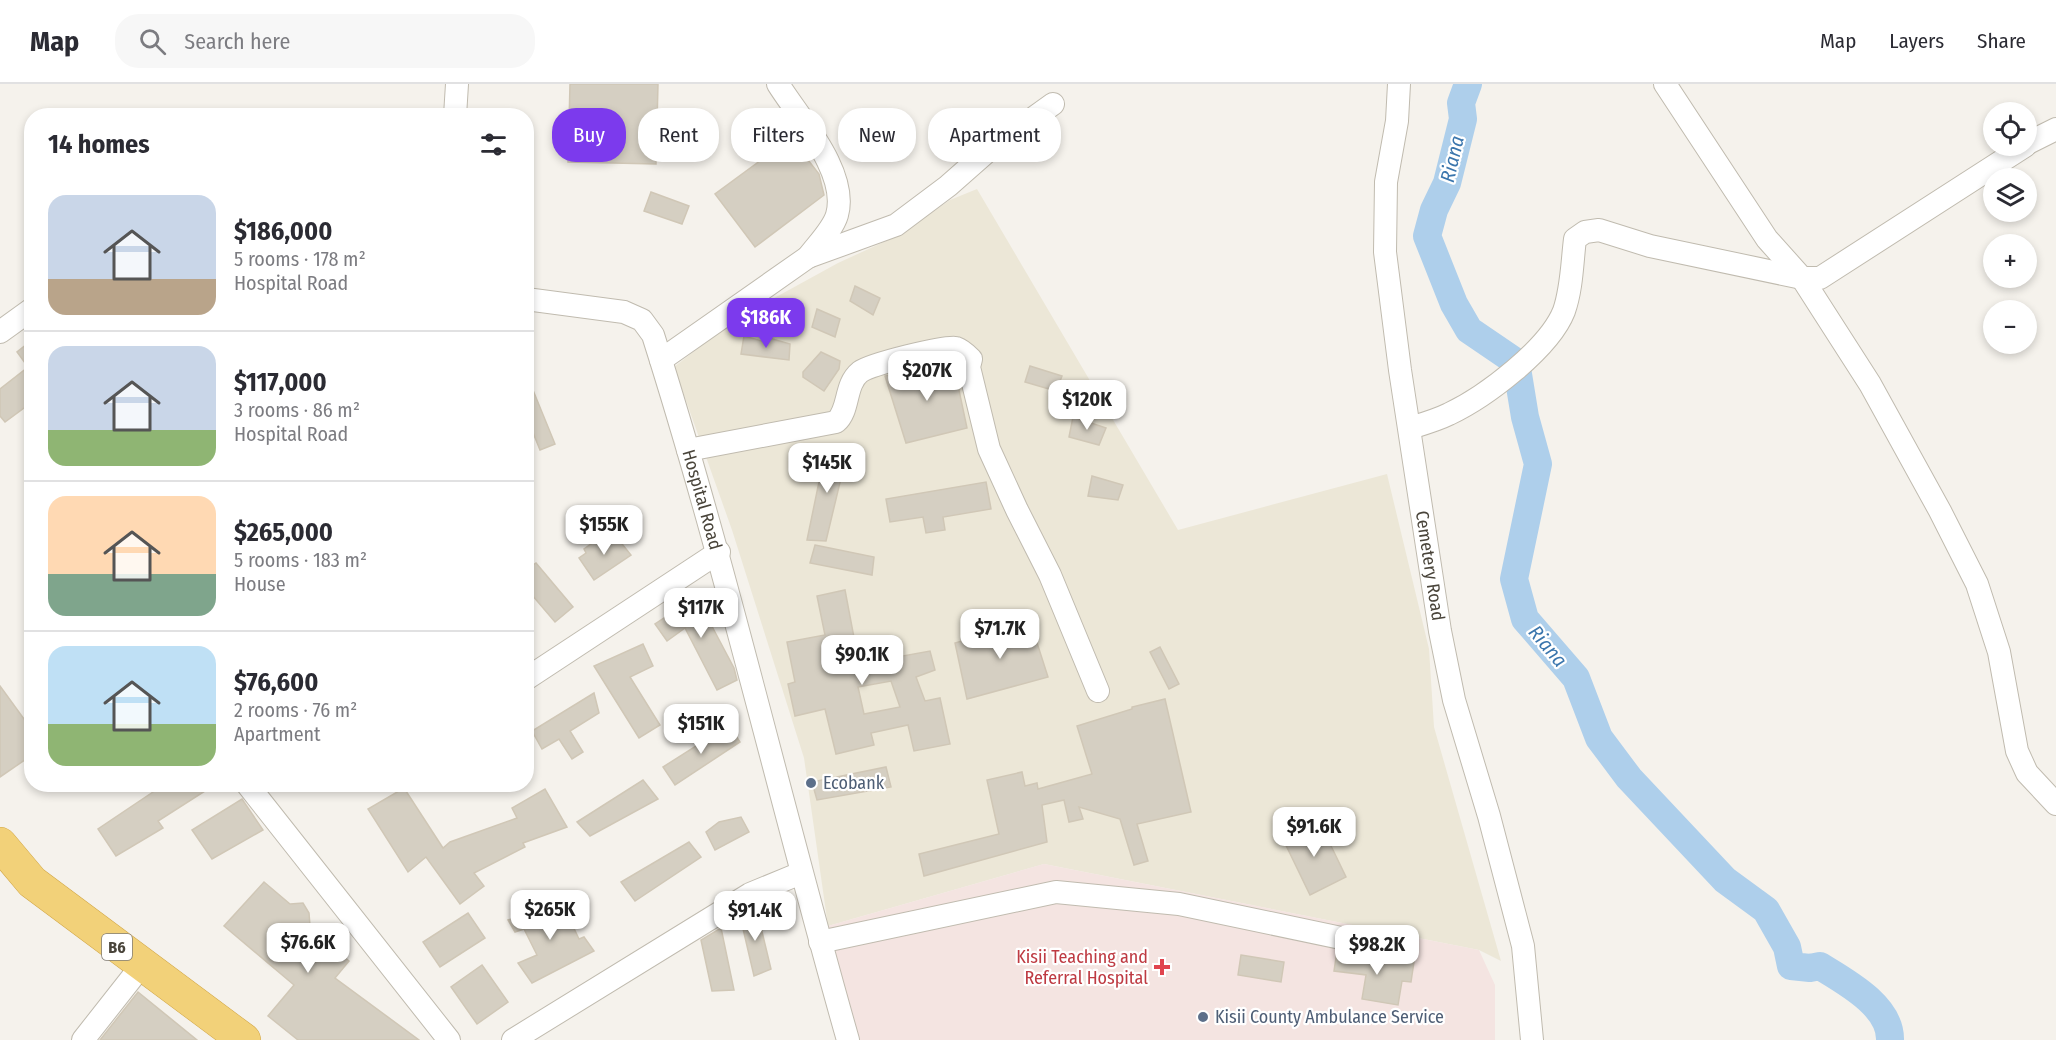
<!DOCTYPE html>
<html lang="en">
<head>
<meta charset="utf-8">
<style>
	:root { --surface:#fff; --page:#f7f7f7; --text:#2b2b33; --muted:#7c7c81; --line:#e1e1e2; --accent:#7c3aed }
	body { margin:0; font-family:"Fira Sans Condensed",sans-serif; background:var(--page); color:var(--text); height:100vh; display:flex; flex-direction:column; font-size:22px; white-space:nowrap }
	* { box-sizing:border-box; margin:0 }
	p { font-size:20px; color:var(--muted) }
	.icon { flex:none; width:33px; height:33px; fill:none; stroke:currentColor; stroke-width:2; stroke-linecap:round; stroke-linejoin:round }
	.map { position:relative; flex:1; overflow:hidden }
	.side { position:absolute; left:24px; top:24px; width:510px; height:684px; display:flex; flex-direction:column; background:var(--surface); border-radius:24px; box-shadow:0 3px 9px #0003 }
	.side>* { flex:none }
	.hud { position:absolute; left:552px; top:24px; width:570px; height:54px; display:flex; gap:12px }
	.controls { position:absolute; left:1983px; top:18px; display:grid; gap:12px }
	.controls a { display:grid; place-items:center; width:54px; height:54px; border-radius:50%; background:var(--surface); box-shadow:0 3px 9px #0003; font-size:30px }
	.price { position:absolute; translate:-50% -51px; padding:0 14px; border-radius:12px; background:#fff; color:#222; font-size:20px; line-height:39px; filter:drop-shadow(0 2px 3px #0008) }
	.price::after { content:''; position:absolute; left:50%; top:36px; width:18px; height:14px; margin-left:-9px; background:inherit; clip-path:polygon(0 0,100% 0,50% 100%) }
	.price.on { background:var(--accent); color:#fff }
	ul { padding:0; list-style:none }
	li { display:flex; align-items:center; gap:18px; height:150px; padding:0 24px }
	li+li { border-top:2px solid var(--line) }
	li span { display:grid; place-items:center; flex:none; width:168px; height:120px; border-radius:18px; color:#555 }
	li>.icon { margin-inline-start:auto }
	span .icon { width:72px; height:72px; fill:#fffc; stroke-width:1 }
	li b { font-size:26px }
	h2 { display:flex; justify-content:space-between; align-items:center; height:72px; padding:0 24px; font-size:26px }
	.tag { padding:0 21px; border-radius:24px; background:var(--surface); box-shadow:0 3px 9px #0003; font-size:21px; line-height:54px }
	.tag.on { background:var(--accent); color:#fff }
	header { display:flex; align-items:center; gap:36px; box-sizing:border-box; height:84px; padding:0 30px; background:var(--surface); border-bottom:2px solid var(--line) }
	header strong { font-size:28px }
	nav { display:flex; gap:33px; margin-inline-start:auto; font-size:21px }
	.search { width:420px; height:54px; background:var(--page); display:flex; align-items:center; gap:15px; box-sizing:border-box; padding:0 21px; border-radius:24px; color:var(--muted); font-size:22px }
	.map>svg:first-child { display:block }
</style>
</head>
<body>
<header>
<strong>Map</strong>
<div class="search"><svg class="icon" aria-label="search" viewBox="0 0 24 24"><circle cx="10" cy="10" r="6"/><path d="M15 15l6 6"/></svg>Search here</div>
<nav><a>Map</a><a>Layers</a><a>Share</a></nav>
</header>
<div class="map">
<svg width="2056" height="956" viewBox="0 0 2056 956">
	<rect width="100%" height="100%" fill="#f5f2ec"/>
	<!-- education -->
	<path fill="#ece7d7" d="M977,105l201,341 209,-56 42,175 5,78 67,234 -22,-11 -435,-86 -216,62 -24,-168 -72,-228 -58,-163 60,-47 104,-57 61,-28 51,-35z"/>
	<!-- medical -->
	<path fill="#f4e4e1" d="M1044,780l435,86 16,35v55h-640l-27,-114z"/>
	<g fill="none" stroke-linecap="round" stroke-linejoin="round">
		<!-- river -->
		<path stroke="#aecfeb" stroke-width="28" d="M1468,0l-7,19 2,16 -16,64 -13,27 -7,26 27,68 15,26 47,32 9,55 13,47 -24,115 11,40 51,59 23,60 30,40 96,102 41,30 21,37 4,19 19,2 10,-2c26,16 71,40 70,74"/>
	</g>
	<!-- building -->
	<g fill="#d5cfc2" stroke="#d0c7b6" stroke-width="1.5" fill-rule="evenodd">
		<path d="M570,0h88l-2,80 -88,-2z"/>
		<path d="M791,54l28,36 5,21 -69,52 -40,-53z"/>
		<path d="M651,108l38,14 -7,18 -38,-13z"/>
		<path d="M855,202l25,12 -7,17 -23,-14z"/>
		<path d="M817,225l23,10 -5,18 -23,-10z"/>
		<path d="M744,252l24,7 1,-5 21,6 -1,16 -48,-6z"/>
		<path d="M32,256v62l-27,20 -5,-6v-27l28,-22 -11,-15z"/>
		<path d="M821,268l19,9 -1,8 -15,22 -21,-14v-5z"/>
		<path d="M953,278l14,66 -61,15 -21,-67z"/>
		<path d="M1030,282l32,10 -6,15 -31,-9z"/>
		<path d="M526,289l29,71 -15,6 -14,-35z"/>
		<path d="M1073,333l33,11 -7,17 -30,-8z"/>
		<path d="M826,364l21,5 -21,88 -19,-1z"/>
		<path d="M1092,392l31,9 -5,15 -30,-4z"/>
		<path d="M986,398l5,27 -48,8 2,13 -19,3 -3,-16 -33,5 -4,-23z"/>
		<path d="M614,450l17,21 -37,25 -15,-22 7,-5 -2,-4 18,-13 4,3z"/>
		<path d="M815,461l59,12 -2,18 -62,-12z"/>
		<path d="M536,479l37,44 -18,15 -29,-34v-18z"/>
		<path d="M845,506l14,74 71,-13 5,19 -19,7 9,24 15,-3 10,46 -36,7 -6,-26 -37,8 3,12 -38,9 -11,-45 -30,7 -7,-32 7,-2 -8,-40 38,-7 -8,-39zM891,597l9,26 -36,7 -6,-27z"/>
		<path d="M700,510l11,17 -5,4 28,53 3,12 -20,10 -32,-62 -18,13 -12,-17z"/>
		<path d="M1030,537l18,56 -81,22 -12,-56z"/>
		<path d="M643,560l10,22 -23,11 30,48 -21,13 -45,-72z"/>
		<path d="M1160,563l19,37 -10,5 -19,-37z"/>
		<path d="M0,602l32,44v25l-32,22z"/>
		<path d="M594,609l5,20 -29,18 13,21 -11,7 -13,-20 -17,10 -10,-18z"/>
		<path d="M1165,615l26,113 -54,12 11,37 -14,4 -14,-46 -41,-12 4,12 -14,3 -5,-22 -22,5 5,37 -123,34 -5,-22 80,-20 -12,-54 35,-8 3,14 12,-3 1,6 54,-15 -15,-48 55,-17v-2z"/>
		<path d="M729,641l11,17 -65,43 -12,-18z"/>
		<path d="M886,683l5,20 -74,13 -5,-18z"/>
		<path d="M643,696l15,19 -68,37 -13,-14z"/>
		<path d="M165,700h51l-58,37 5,7 -47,28 -18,-27z"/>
		<path d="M404,704l39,60 7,-6 67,-24 -5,-10 33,-19 22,38 -44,16 2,4 -51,26 10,13 -24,18 -34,-47 -18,15 -40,-63z"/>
		<path d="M242,715l21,31 -51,29 -20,-29z"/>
		<path d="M741,733l8,15 -34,18 -9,-18 13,-10z"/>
		<path d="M1319,737l27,56 -36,18 -27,-56z"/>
		<path d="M689,758l12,15 -66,44 -14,-19z"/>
		<path d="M264,798l26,22 13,-1 6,10 1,13 39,35 -14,17 84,62h-121l-30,-24 26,-31 -70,-59z"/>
		<path d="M562,819l17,36 5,-2 10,14 -62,32 -14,-20 19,-8 -13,-26 -9,3 -7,-12z"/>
		<path d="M756,823l15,62 -17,7 -14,-60z"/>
		<path d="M468,829l17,25 -45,29 -17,-25z"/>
		<path d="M721,844l13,62 -22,1 -11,-51z"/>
		<path d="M1337,867l59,12h7l8,-9 4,1 -4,27 -9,-1 -4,24 -36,-6 4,-24 -32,-4z"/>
		<path d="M1241,871l43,7 -3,20 -43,-7z"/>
		<path d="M482,881l26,37 -31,22 -26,-37z"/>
		<path d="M138,908l59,48h-97z"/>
	</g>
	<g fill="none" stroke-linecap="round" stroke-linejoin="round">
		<!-- minor casing -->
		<g stroke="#c0bbaf" stroke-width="24">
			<g id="minor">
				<path d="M778,0c22,35 71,89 59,131 -4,14 -20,30 -29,42"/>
				<path id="s1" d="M1399,0l-2,37 -11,61 -1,70 15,118 40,261 14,69 35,116 34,130 9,94"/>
				<path d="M1665,0l102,155 35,39 16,25 52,81 70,127 37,73 22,68 18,99 10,22 29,31"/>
				<path d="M455,32l2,-32"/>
				<path d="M2026,60l30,-15"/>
				<path id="s2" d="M526,215l98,13 18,8 11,15c74,233 128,471 195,705"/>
				<path d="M0,248l32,-23"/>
				<path d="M661,276l147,-103 88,-32 52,-39 42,-37 63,-45"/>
				<path d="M1410,344c13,-4 27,-8 39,-14 36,-17 100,-65 115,-103 8,-23 8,-48 11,-72l10,-7 14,-2 51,16 152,32h18l205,-132"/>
				<path d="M688,366l148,-28c14,-12 8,-37 24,-50 11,-8 84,-26 96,-24 6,2 11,7 15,11l-2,8 20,82 28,61 33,65 48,116"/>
				<path d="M526,595l193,-127"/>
				<path d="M247,700l202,256"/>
				<path d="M820,858l236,-50 123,12 219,46"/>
				<path d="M83,956l59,-75"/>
				<path d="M513,956l237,-146 51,-21"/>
			</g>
		</g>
		<!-- highway casing -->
		<g stroke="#d1a749" stroke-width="34">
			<path id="highway" d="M0,760l32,38 212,158"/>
		</g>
		<!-- minor -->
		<use href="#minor" stroke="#fff" stroke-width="22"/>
		<!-- highway -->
		<use href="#highway" stroke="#f2d179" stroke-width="33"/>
	</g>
	<!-- markers -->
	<g fill="#5c6f8a" stroke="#fff" stroke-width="2">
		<circle cx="811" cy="699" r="6"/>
		<circle cx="1203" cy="933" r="6"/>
	</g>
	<path fill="#e0444e" stroke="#fff" stroke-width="2" d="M1159 874h6v6h6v6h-6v6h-6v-6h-6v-6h6z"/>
	<g text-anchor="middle" stroke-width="4.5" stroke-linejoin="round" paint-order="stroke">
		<!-- shield labels -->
		<rect fill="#fff" stroke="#807c75" stroke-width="1.5" x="102" y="850" width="30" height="26" rx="4.5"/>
		<g font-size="16" font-weight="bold" fill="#49443a">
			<text x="117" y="869">B6</text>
		</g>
		<!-- street labels -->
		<g font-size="18" fill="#49443a" stroke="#fff">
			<text dy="6" stroke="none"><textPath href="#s2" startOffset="309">Hospital Road</textPath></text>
			<text dy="6" stroke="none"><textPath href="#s1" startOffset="486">Cemetery Road</textPath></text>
		</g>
		<!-- service labels -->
		<g font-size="18" fill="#4e5e75" stroke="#fff" text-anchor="start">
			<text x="823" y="705">Ecobank</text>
			<text x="1215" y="939">Kisii County Ambulance Service</text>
		</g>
		<!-- health labels -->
		<g font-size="18" fill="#be3a42" stroke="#fff" text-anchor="end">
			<text x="1148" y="879">Kisii Teaching and<tspan x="1148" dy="21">Referral Hospital</tspan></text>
		</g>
		<!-- water labels -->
		<g font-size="20" font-style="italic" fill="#3b76ad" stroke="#fff">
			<text transform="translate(1452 75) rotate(-77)" y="7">Riana</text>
			<text transform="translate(1548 562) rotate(50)" y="7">Riana</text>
		</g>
	</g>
</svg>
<div class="controls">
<a><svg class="icon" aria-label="locate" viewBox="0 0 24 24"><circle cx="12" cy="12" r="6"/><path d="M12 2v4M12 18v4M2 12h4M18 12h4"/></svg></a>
<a><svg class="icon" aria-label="layers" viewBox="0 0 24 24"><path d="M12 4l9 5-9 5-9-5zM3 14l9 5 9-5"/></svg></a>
<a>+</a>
<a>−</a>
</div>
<b class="price on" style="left:766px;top:265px">$186K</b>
<b class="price" style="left:927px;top:318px">$207K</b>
<b class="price" style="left:1087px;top:347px">$120K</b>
<b class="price" style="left:827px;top:410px">$145K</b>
<b class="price" style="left:604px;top:472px">$155K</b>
<b class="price" style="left:701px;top:555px">$117K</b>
<b class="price" style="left:1000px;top:576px">$71.7K</b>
<b class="price" style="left:862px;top:602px">$90.1K</b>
<b class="price" style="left:701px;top:671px">$151K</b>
<b class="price" style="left:1314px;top:774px">$91.6K</b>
<b class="price" style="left:550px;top:857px">$265K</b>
<b class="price" style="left:755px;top:858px">$91.4K</b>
<b class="price" style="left:308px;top:890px">$76.6K</b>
<b class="price" style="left:1377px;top:892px">$98.2K</b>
<div class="hud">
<a class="tag on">Buy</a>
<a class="tag">Rent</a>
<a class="tag">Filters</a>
<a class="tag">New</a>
<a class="tag">Apartment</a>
</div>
<section class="side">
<h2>14 homes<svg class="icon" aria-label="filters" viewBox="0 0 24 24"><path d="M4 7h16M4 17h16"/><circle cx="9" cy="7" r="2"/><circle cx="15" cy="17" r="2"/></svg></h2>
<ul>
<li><span style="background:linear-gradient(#c9d6e8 70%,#b9a48a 0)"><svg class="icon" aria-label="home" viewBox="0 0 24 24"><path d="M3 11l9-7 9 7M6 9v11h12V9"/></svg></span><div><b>$186,000</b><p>5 rooms · 178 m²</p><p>Hospital Road</p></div></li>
<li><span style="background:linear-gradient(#c9d6e8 70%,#8fb573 0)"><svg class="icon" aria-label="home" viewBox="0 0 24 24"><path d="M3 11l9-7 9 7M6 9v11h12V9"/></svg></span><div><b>$117,000</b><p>3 rooms · 86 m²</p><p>Hospital Road</p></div></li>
<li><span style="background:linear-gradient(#ffd9b3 65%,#7fa58c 0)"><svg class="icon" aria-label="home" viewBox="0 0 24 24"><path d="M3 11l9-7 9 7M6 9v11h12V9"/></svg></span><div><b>$265,000</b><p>5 rooms · 183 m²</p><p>House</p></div></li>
<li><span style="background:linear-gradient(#bfe0f5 65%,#8fb573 0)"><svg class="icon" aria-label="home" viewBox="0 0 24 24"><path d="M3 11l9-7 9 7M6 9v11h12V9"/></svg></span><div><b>$76,600</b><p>2 rooms · 76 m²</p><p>Apartment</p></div></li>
</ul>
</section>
</div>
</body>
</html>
